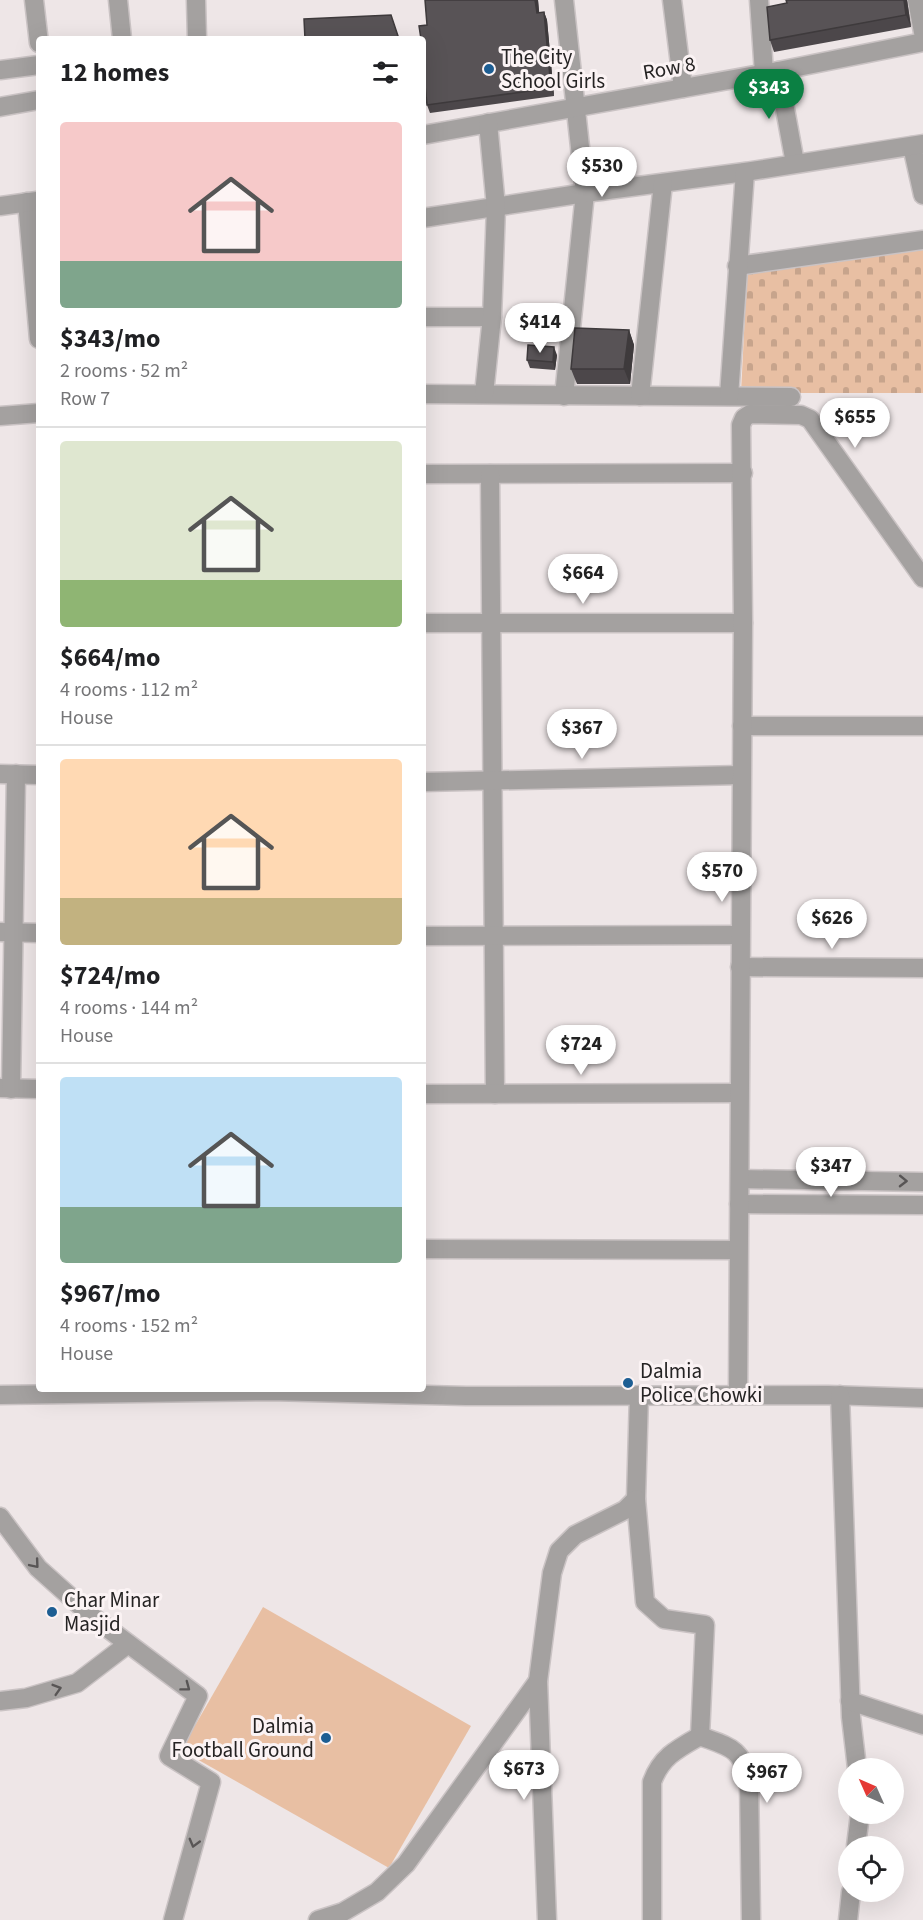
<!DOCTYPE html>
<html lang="en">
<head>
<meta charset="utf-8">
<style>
	:root { --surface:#fff; --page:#f2f2f2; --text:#202124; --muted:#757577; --line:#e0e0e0; --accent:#0b8043 }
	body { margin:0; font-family:"Source Sans 3",sans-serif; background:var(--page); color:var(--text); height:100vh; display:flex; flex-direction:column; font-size:22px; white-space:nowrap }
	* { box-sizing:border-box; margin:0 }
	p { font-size:20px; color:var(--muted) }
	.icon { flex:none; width:33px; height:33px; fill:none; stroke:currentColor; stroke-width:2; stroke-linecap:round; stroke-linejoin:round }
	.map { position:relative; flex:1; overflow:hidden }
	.drawer { position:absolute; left:36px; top:36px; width:390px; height:1356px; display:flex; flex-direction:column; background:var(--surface); border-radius:6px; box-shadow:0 6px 24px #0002 }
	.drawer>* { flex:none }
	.needle { width:39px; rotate:315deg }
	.controls { position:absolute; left:838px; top:1758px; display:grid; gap:12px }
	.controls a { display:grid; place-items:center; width:66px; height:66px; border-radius:50%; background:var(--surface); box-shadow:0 6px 24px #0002; font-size:30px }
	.price { position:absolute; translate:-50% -51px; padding:0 14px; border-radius:21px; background:#fff; color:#222; font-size:20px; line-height:39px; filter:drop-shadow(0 2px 3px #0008) }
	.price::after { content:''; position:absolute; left:50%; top:36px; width:18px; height:14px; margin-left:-9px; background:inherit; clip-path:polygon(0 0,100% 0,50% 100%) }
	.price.current { background:var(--accent); color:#fff }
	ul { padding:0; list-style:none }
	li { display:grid; align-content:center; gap:12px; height:318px; padding:0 24px }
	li+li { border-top:2px solid var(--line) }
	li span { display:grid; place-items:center; height:186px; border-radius:6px; color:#555 }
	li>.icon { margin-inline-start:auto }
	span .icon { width:108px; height:108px; fill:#fffc; stroke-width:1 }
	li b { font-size:26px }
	h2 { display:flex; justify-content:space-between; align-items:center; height:72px; padding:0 24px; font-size:26px }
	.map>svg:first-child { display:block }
</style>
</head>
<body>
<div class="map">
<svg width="923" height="1920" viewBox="0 0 923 1920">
	<defs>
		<pattern id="cemetery-stones" width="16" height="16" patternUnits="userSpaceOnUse" patternTransform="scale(1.5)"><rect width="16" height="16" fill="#e8bfa3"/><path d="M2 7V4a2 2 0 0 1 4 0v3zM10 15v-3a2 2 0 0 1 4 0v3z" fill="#c7a48c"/></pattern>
	</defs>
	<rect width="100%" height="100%" fill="#eee6e7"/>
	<!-- green -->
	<path fill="#e8bfa3" d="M263,1607l208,119 -82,142 -208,-118z"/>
	<!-- cemetery -->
	<path fill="url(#cemetery-stones)" d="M923,250v143h-182l6,-119z"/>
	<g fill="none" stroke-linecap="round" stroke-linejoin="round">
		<!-- minor casing -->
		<g stroke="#cac3c4" stroke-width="21">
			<g id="minor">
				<path d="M34,0l5,43"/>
				<path d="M118,0l4,39"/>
				<path d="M196,0l1,39"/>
				<path d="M564,0l21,193 -21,203"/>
				<path d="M672,0l11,88"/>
				<path d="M759,0l5,73"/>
				<path d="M917,0l6,32"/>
				<path d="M0,70l39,-5"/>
				<path d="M778,71l17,92"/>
				<path d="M0,107l39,-7"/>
				<path d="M423,135l355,-64 145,-29"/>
				<path d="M912,146l11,49"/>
				<path d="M27,202l12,137"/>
				<path d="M0,206l37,-5"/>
				<path d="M423,218l162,-25 160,-21 178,-28"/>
				<path d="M737,266l186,-26"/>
				<path d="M423,317h69"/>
				<path d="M423,394l368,3"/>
				<path d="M484,394l8,-77 4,-110 -8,-84"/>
				<path d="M640,396l23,-213"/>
				<path d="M729,396l16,-224"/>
				<path d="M0,416l39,-3"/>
				<path d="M423,474l320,-1"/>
				<path d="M490,474l5,620"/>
				<path d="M423,623h320"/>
				<path d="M742,726h181"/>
				<path d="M0,774l39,1"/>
				<path d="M423,782l318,-7"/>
				<path d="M0,932l39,1"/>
				<path d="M423,936l317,-1"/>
				<path d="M740,967l183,1"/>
				<path d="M0,1088l39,1"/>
				<path d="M11,1089l5,-315"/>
				<path d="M423,1094l316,-1"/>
				<path d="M740,1179l183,3"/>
				<path d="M739,1204l184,1"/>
				<path d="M423,1249l315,1"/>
				<path d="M0,1395l270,-4 196,5 362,-1 95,3"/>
				<path d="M639,1395l-3,104 9,103 19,17 41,6 -5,111"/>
				<path d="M738,1395l5,-772 -2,-198 3,-7 6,-4 51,1 9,4 113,159"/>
				<path d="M840,1395l11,322 6,51"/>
				<path d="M0,1517l38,51 56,50 104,78 -29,60 42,26 -38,138"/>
				<path d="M0,1701l26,-3 51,-15 51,-39"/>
				<path d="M850,1701l73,24"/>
				<path d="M856,1846l4,-32"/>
				<path d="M318,1920l25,-8 34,-20 29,-28 132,-183"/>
				<path d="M547,1920l-9,-239 14,-108 7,-22 16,-16 50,-25 11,-11"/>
				<path d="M652,1920v-138c9,-25 25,-33 48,-46 29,11 41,11 49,44l2,140"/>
				<path d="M848,1920l3,-28"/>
			</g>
		</g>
		<!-- minor -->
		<use href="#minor" stroke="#a4a1a0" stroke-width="18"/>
	</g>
	<!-- wall -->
	<g fill="#4c474a">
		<path d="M425,0h113l1,13 5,-1 3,8 7,76 -124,17 -3,-8v-80z"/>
		<path d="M786,0h121l4,27 -137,25 -4,-12 17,-37z"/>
		<path d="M629,330l5,15 -4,39h-53l-6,-15z"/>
		<path d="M557,355l-2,15 -25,-2 -3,-8z"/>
	</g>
	<!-- shaded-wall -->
	<g fill="#3e3a3c">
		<path d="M535,0h3l2,21 -3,-8z"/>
		<path d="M904,0h3l4,27 -5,-12z"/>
		<path d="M544,12l3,8 7,76 -3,-8z"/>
		<path d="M629,330l5,15 -4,39 -6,-15z"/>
		<path d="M554,347l3,8 -2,15 -2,-8z"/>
	</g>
	<!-- building -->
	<g fill="#585356" stroke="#3e3a3c" stroke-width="1.5">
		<path d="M425,0h110l2,13 7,-1 7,76 -124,17 -4,-40v-26h-2l-2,-13 8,-1z"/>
		<path d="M786,0h118l2,15 -136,25 -3,-33 20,-4z"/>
		<path d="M391,15l8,24h-94l-1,-20z"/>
		<path d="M575,328l54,2 -5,39h-53z"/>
		<path d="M528,345l26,2 -1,15 -26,-2z"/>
	</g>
	<!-- one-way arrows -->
	<defs><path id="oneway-chevron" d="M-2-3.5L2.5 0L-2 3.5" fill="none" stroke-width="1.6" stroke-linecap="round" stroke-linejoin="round" transform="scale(1.5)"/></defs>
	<g stroke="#585555">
		<use href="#oneway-chevron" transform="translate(903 1181) rotate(1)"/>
		<use href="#oneway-chevron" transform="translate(35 1564) rotate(50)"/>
		<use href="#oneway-chevron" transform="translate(186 1687) rotate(37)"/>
		<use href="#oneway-chevron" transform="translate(57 1689) rotate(-17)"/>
		<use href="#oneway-chevron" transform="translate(194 1843) rotate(105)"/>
	</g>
	<!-- markers -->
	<g fill="#1d5e93" stroke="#fbf3f4" stroke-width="2">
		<circle cx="489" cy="69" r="6"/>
		<circle cx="628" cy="1383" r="6"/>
		<circle cx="52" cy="1612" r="6"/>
		<circle cx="326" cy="1738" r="6"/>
	</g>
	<g text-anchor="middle" stroke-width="6" stroke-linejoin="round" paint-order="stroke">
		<!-- poi labels -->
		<g font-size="21" fill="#252323" stroke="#fbf3f4" text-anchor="start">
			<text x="501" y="64">The City<tspan x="501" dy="24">School Girls</tspan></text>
			<text x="640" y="1378">Dalmia<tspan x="640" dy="24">Police Chowki</tspan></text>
			<text x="64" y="1607">Char Minar<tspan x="64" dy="24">Masjid</tspan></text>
			<text x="314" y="1733" text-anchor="end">Dalmia<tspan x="314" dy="24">Football Ground</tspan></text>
		</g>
		<!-- street labels -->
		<g font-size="21" fill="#252323" stroke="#fbf3f4">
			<text transform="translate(669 68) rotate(-10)" y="7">Row 8</text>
		</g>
	</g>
</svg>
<div class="controls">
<a><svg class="needle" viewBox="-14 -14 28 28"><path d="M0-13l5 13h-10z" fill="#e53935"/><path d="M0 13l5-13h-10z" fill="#757577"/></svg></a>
<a><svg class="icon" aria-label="locate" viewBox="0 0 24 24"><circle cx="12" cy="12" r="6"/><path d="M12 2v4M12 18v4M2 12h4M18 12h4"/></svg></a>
</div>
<b class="price current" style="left:769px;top:120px">$343</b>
<b class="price" style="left:602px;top:198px">$530</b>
<b class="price" style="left:540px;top:354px">$414</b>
<b class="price" style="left:855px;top:449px">$655</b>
<b class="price" style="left:583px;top:605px">$664</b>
<b class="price" style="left:582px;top:760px">$367</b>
<b class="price" style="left:722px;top:903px">$570</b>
<b class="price" style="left:832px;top:950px">$626</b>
<b class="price" style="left:581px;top:1076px">$724</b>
<b class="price" style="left:831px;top:1198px">$347</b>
<b class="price" style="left:524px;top:1801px">$673</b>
<b class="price" style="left:767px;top:1804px">$967</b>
<section class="drawer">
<h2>12 homes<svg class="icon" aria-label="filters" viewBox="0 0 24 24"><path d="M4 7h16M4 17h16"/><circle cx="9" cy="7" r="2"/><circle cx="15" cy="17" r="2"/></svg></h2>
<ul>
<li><span style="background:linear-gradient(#f6c9c9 75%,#7fa58c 0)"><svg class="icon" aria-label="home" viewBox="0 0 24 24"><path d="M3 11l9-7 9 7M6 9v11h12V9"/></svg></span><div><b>$343/mo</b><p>2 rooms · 52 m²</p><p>Row 7</p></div></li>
<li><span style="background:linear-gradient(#dfe7d0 75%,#8fb573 0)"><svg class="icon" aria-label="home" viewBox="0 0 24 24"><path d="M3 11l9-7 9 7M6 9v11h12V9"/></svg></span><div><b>$664/mo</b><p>4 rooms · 112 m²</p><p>House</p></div></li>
<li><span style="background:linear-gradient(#ffd9b3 75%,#c2b280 0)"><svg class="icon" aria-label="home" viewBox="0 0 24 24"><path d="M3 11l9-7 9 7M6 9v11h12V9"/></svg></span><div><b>$724/mo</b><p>4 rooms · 144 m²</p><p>House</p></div></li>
<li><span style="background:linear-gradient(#bfe0f5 70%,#7fa58c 0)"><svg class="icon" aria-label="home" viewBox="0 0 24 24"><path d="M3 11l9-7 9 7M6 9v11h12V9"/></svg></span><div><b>$967/mo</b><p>4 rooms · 152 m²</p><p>House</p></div></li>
</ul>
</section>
</div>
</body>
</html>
